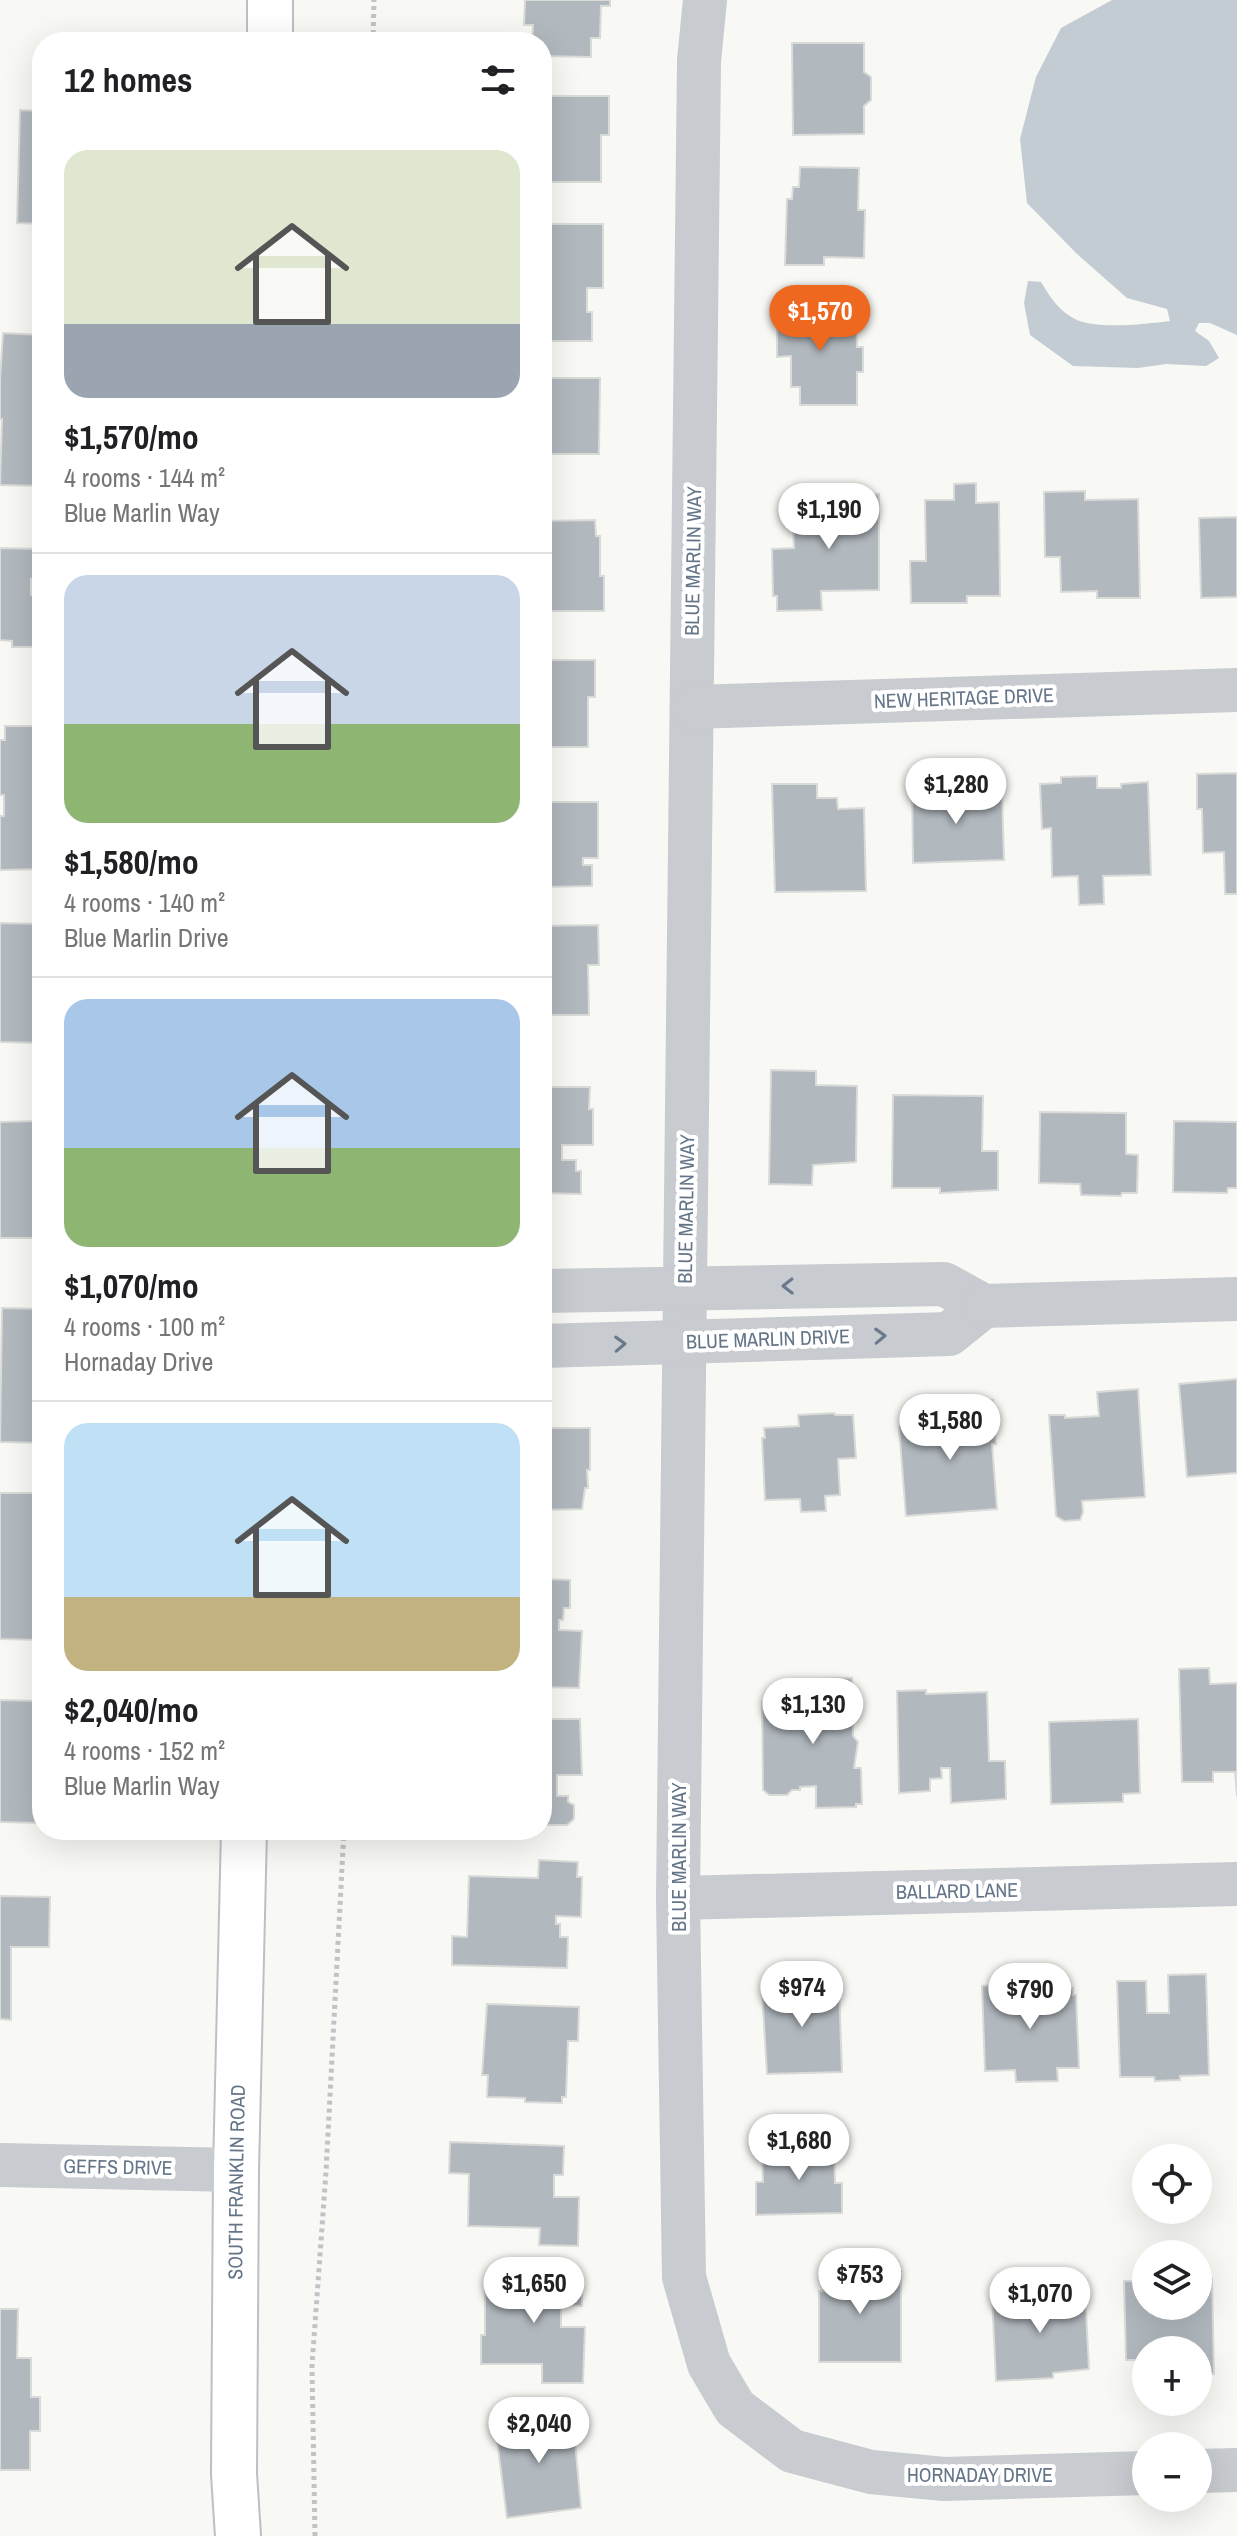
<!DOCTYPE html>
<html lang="en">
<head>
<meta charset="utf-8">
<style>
	:root { --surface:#fff; --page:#f6f6f6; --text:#202124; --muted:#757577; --line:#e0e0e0; --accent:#ee6820 }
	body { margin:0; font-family:"Archivo Narrow",sans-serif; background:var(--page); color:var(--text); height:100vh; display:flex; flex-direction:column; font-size:30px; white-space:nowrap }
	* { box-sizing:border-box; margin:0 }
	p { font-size:26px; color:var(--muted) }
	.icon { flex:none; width:44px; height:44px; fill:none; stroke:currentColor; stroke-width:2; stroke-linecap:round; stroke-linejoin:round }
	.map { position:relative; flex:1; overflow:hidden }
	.panel { position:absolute; left:32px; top:32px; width:520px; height:1808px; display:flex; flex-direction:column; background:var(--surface); border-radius:32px; box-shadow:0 8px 32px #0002 }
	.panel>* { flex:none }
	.controls { position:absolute; left:1132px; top:2144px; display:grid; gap:16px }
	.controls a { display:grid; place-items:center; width:80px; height:80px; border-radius:50%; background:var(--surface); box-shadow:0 8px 32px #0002; font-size:40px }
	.price { position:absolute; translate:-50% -68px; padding:0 18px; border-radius:28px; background:#fff; color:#222; font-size:26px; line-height:52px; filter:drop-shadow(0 2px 4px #0008) }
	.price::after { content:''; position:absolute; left:50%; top:48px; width:24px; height:18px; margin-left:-12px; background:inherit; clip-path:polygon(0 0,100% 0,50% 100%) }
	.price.selected { background:var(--accent); color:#fff }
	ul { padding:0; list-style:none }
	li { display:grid; align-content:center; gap:16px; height:424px; padding:0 32px }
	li+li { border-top:2px solid var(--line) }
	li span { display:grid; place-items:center; height:248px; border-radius:24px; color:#555 }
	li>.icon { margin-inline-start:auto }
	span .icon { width:144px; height:144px; fill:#fffc; stroke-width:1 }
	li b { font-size:34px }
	h2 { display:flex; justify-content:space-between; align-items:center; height:96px; padding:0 32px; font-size:34px }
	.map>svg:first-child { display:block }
</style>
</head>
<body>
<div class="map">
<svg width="1237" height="2536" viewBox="0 0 1237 2536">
	<rect width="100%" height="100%" fill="#f8f8f5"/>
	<!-- water -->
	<path fill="#c2ccd2" d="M1112,0h125v335l-27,-12h-11l-4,8 14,10 10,17 -13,8 -40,-2 -28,4 -65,-2 -43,-31 -6,-32 4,-22 13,1c9,15 18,29 34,37 21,11 71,5 95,2l-3,-12 -40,-11 -50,-44 -50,-51 -7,-64 16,-62 25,-49z"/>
	<!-- building -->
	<g fill="#b1b8be" stroke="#dadad8" stroke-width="2">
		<path d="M525,0h85v6h-9l-1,32h-9v19l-49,-1v-14h-10l1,-17h-9z"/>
		<path d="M792,43h72v29l7,5v23l-7,6v28l-71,1z"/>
		<path d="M542,96h67v39h-8v47h-59z"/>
		<path d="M20,110l22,1v113l-25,-1z"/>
		<path d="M800,167l59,1 -1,42h7l-1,48 -40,-1v8h-39l2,-66h5l1,-12h6z"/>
		<path d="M546,224h57v64h-16v24h5v29h-50v-103h5z"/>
		<path d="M781,297h32v19h43l1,31h6v25h-6v33h-57v-18h-9v-31l-14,1v-38h5z"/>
		<path d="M3,333l39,2v151l-42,-1 2,-66h-2v-41z"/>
		<path d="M542,378h58l-1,76h-57z"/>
		<path d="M976,483v20l23,-1 1,94h-33v7h-56l-1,-42h16l-1,-61h29v-16z"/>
		<path d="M1085,491v9l53,-1 2,99h-43v-7l-36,1 -1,-35h-15l-1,-65z"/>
		<path d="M879,494v96l-58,1 1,19 -45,1v-15h-4l-1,-47 22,-1 -1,-26h5l-1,-26z"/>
		<path d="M1237,517v80l-36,1 -2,-80z"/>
		<path d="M595,520l1,16h4v40h4v35h-62v-90z"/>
		<path d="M0,548l39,1v30h-8v16h11v52h-30v-6l-12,-1z"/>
		<path d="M542,660h53v37h-7v50h-46z"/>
		<path d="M5,726h37v143l-42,1v-54h4v-21h-4v-55h5z"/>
		<path d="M1237,773v121h-12l-1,-42 -21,1 -1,-44h-5v-35z"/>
		<path d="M1097,776v12h24v-4l27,-2 3,93 -48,1 1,28 -25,1 -1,-29 -26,1 -1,-49 -9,1 -2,-45 21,-1v-6z"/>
		<path d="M772,784h45v14h20l1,11 26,-1 2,83 -91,1z"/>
		<path d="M952,784l1,11 49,-2 2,67 -91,3 -1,-78z"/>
		<path d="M542,802h56v56h-15v7h9v21l-50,1z"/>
		<path d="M0,923l42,1v122l-2,-3 -40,-1z"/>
		<path d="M598,925l1,40h-11l1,50h-47v-89z"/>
		<path d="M771,1070l45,1v14l41,1 -1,76 -43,3 -1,20 -43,-1z"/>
		<path d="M542,1087h48l-1,22h4v36h-31v15h14v11h5v23l-39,-1z"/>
		<path d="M893,1095l90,1 -1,55h16v39l-58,3v-5h-48z"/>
		<path d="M1040,1112l86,1v41l12,1 -1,38h-15l-1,3 -40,-1 -1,-11 -41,-1z"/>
		<path d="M39,1121l3,117h-42v-116z"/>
		<path d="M1174,1121l63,1v66h-9l-1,5 -54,-1z"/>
		<path d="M2,1308l40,1v134l-42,-1z"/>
		<path d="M1237,1379v94l-50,4 -8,-93z"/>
		<path d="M1138,1389l7,108 -63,4 1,11 -3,8 -16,1 -8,-5 -7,-101h16v3l34,-2 -2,-24z"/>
		<path d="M993,1400l3,44h-4l5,65 -91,7 -7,-89 5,-6 17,-1 5,6 8,-2 1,5 13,-1 -1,-24z"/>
		<path d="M834,1413l1,2h18l3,43 -18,1 2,36 -15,1 1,15 -25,1 -1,-13 -35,1 -3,-62h3l-1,-10 35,-2 -1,-11z"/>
		<path d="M542,1428h48v42h-3l1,18h-3l-3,21 -39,1z"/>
		<path d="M0,1493h42l-1,147 -41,-1z"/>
		<path d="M542,1579l28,1v28h-6l-1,12h-4v10l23,1 -3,57 -37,-1z"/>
		<path d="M1209,1668l1,16 27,-1v113l-2,-24h-22v10h-31l-3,-113z"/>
		<path d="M852,1678l1,58 5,6 -4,26h7l1,36h-6v3l-40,1v-22l-16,1v3h-8l-5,5h-18l-6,-5 -1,-88 55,-1v-22z"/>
		<path d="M926,1690v4l61,-2 2,69h16l1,38 -55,4 -1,-35h-9l1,10 -12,1v12l-31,2 -2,-102z"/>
		<path d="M0,1700l42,1 -2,122 -40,-1z"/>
		<path d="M542,1719h38l2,56h-25v21h11v6l6,3v14l-7,6h-25z"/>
		<path d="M1138,1719l2,74 -17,1v8l-72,2 -2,-82z"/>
		<path d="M539,1860l39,2 -1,15h5l-1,40 -25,-1v8h4v13h8l-1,31 -115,-3v-29l15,1 2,-61 69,2z"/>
		<path d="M0,1896l50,1 -1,50h-38v73l-11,-1z"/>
		<path d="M1206,1974l3,101 -29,1v4l-25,1 -1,-4h-34l-3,-96h29l1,32h22l-1,-38z"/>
		<path d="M1020,1979l1,11 52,-2v7h3l3,73h-22l1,13 -42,1 -1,-12 -30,1 -3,-85 23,-2v-4z"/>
		<path d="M839,1985l3,87 -75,2 -5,-83 4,-4z"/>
		<path d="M487,2004l92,3 -1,34h-10l-2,56h-4v6l-37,-1v-4l-38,-1 1,-22h-6z"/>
		<path d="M450,2142l114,4 -1,29h-9v22h25l-1,49 -39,-1 1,-17 -72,-2 1,-52 -20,-1z"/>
		<path d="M834,2147l1,36h7v30l-86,2v-33h7l-1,-33z"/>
		<path d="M826,2265h41v6h34v91h-82v-71h7z"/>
		<path d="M1142,2267h4v39h52v-28h14l2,96h-16v-24h-52v10h-20l-2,-79h18z"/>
		<path d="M485,2276h97v30l-21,-1v22h24l-2,56h-41v-19h-61v-29h4z"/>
		<path d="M1085,2291l4,78 -36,4v5l-57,3 -4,-85z"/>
		<path d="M0,2309h18l-1,49h14v39h9v34h-10v39h-30z"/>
		<path d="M570,2414l1,5 5,3 2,16 -3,4 6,66 -74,10 -12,-94z"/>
	</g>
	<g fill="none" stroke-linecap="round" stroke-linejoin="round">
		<!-- secondary casing -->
		<g stroke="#bcc0c5" stroke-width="48">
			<g id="secondary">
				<path d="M270,42v-42"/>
				<path id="s1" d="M238,2536l-4,-62 2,-304 8,-340"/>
			</g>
		</g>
		<!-- path -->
		<g stroke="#c1c3c6" stroke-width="5" stroke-dasharray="4 4" stroke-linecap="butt">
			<path d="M373,42l1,-42"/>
			<path d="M315,2536l-3,-170 14,-194 18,-342"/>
		</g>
		<!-- minor -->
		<g stroke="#c8cbcf" stroke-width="44">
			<path d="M705,0l-6,61 -21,1837 6,379 25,87 26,44 57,43 79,21 73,7 202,-6"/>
			<path d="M692,707l545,-17"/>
			<path d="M542,1291l402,-7 40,22 -35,28 -407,12"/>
			<path d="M984,1306l253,-7"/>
			<path d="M678,1898l559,-14"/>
			<path d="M0,2165l236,5"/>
			<path d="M1198,2471l39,-1"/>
		</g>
		<!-- secondary -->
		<use href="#secondary" stroke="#fff" stroke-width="44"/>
	</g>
	<!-- one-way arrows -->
	<defs><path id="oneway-chevron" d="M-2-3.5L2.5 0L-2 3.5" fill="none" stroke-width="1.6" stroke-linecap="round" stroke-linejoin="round" transform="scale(2)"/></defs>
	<g stroke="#6a798c">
		<use href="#oneway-chevron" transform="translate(788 1286) rotate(179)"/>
		<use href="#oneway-chevron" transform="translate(880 1336) rotate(-2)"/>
		<use href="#oneway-chevron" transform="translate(620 1344) rotate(-2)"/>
	</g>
	<g text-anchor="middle" stroke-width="8" stroke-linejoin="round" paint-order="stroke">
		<!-- street labels -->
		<g font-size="20" fill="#657588" stroke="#fff">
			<text transform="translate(693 561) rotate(-89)" y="7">BLUE MARLIN WAY</text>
			<text transform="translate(964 698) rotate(-2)" y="7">NEW HERITAGE DRIVE</text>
			<text transform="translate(686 1209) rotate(-89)" y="7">BLUE MARLIN WAY</text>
			<text transform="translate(768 1339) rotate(-2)" y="7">BLUE MARLIN DRIVE</text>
			<text transform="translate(679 1857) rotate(-90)" y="7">BLUE MARLIN WAY</text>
			<text transform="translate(957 1891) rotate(-1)" y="7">BALLARD LANE</text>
			<text transform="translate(118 2167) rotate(1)" y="7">GEFFS DRIVE</text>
			<text dy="7" stroke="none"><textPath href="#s1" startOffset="354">SOUTH FRANKLIN ROAD</textPath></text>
			<text x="980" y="2482">HORNADAY DRIVE</text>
		</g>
	</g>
</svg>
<div class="controls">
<a><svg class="icon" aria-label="locate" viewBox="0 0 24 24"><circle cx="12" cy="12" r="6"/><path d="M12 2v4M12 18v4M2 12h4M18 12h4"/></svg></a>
<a><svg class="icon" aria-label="layers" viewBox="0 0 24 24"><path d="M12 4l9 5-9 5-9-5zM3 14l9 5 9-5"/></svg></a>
<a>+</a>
<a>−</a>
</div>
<b class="price selected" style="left:820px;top:353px">$1,570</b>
<b class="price" style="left:829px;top:551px">$1,190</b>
<b class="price" style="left:956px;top:826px">$1,280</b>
<b class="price" style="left:950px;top:1462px">$1,580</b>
<b class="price" style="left:813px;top:1746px">$1,130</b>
<b class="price" style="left:802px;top:2029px">$974</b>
<b class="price" style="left:1030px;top:2031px">$790</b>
<b class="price" style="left:799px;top:2182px">$1,680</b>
<b class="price" style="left:860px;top:2316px">$753</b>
<b class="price" style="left:534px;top:2325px">$1,650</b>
<b class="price" style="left:1040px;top:2335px">$1,070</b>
<b class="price" style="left:539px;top:2465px">$2,040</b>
<section class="panel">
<h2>12 homes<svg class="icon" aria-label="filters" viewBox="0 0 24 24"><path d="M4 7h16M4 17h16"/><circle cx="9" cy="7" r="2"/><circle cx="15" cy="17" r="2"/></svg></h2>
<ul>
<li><span style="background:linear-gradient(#dfe7d0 70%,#9aa5b1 0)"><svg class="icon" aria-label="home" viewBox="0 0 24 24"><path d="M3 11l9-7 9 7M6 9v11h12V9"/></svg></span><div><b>$1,570/mo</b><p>4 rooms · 144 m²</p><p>Blue Marlin Way</p></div></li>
<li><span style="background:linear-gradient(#c9d6e8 60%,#8fb573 0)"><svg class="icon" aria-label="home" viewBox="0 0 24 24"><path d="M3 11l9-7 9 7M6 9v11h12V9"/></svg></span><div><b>$1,580/mo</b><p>4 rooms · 140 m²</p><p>Blue Marlin Drive</p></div></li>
<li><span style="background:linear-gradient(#a9c7e8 60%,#8fb573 0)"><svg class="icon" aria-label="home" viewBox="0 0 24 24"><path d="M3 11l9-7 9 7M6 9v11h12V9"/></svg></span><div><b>$1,070/mo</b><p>4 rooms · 100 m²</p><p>Hornaday Drive</p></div></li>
<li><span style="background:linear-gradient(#bfe0f5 70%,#c2b280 0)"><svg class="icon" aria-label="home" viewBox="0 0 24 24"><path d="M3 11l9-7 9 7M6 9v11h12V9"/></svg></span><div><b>$2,040/mo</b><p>4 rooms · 152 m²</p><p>Blue Marlin Way</p></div></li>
</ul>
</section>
</div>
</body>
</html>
